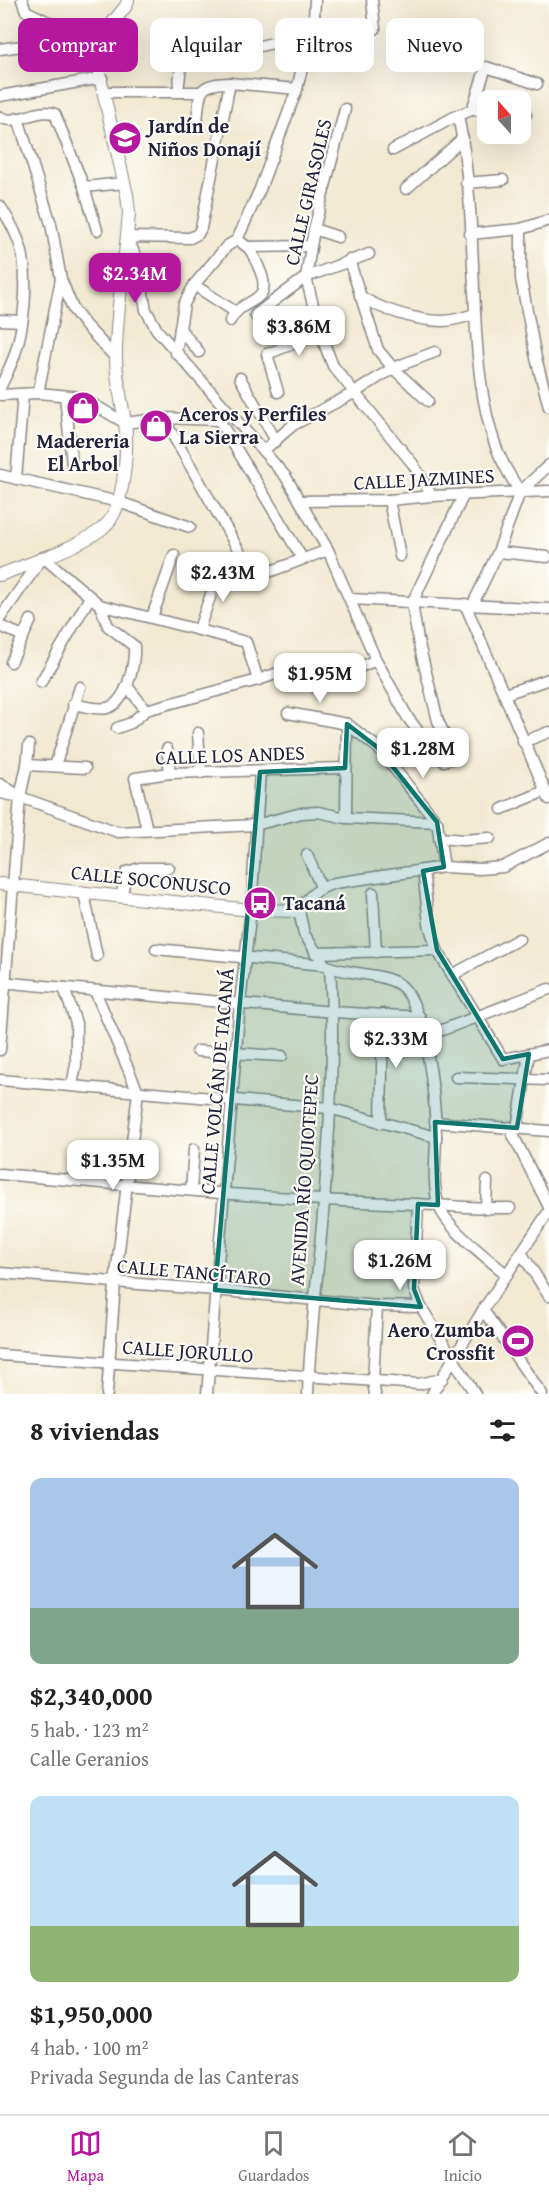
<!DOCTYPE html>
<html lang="es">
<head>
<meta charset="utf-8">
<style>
	:root { --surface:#fff; --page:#f2f2f2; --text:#222; --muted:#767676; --line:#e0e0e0; --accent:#b5179e }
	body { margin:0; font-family:"Gentium Book Plus",serif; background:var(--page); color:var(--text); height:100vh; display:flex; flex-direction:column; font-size:22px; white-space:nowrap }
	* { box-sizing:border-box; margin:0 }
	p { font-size:20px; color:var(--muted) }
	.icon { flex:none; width:33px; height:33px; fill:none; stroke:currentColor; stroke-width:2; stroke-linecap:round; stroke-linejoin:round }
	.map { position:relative; height:1394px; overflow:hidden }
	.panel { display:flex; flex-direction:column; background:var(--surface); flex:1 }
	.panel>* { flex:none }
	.top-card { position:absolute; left:18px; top:18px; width:513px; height:54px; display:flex; gap:12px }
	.needle { width:39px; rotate:339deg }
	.controls { position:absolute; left:477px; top:90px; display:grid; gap:12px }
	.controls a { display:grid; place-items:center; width:54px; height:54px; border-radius:12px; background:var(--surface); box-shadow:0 6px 24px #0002; font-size:30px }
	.price { position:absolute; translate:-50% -51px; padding:0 14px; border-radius:12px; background:#fff; color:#222; font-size:20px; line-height:39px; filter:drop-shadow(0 2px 3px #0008) }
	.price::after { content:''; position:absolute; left:50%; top:36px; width:18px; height:14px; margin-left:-9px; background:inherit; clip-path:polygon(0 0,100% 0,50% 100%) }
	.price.current { background:var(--accent); color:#fff }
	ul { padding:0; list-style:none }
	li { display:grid; align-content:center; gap:12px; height:318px; padding:0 30px }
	li span { display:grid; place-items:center; height:186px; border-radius:12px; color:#555 }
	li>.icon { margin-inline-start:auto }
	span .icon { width:108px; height:108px; fill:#fffc; stroke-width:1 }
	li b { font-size:26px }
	h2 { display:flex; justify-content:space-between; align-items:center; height:72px; padding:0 30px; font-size:26px }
	.pill { padding:0 21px; border-radius:12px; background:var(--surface); box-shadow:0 6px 24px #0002; font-size:21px; line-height:54px }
	.pill.current { background:var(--accent); color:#fff }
	.dock { display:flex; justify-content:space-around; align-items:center; height:84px; border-top:2px solid var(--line); background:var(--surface); font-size:16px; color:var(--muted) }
	.dock a { display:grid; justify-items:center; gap:3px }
	.dock .current { color:var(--accent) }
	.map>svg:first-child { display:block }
</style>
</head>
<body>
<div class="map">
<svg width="549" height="1394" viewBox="0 0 549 1394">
	<rect width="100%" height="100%" fill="#fdfcf7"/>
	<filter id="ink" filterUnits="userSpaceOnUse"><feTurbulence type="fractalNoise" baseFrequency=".0167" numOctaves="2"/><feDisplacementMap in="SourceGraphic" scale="12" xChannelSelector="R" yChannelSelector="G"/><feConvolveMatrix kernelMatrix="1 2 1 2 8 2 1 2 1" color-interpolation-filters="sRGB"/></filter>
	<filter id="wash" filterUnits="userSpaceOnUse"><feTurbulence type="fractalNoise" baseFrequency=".008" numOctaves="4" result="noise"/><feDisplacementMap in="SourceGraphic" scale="24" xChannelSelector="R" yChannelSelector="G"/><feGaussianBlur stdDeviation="1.35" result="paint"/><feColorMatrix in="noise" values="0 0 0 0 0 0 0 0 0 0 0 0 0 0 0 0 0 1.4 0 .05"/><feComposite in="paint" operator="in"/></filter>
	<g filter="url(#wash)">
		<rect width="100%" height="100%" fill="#f2e9d1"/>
	</g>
	<g filter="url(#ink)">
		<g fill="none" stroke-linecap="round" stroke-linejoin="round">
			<!-- minor casing -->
			<g stroke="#8a8686" stroke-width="13">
				<g id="minor">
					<path d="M22,0l4,11 70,34"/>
					<path d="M372,0l3,29"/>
					<path d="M0,49l29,-4h68"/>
					<path d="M297,89l-67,-6 -29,145 -3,6 -8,4 -63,-1 10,22 9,51 11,20 129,147 42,73 48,110 32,58 29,38 7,5 9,-3v-5l-15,-32 -20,-81 -6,-37 52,-109"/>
					<path d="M105,92h96"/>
					<path d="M178,92l3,-26 3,-3 98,-22"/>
					<path d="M0,96l102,-18"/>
					<path d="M345,109l-31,120 -8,48 14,56 13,33 80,98 19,32"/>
					<path d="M472,110l16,1"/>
					<path d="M520,115h6"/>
					<path d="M0,117c16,10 38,-11 55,-3l29,73 13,43"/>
					<path d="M18,118l33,106 10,55 12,30 12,16 31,33"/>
					<path d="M197,123c3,-30 -1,-40 33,-40"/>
					<path d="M393,150l65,-35"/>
					<path d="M466,183l37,-3"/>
					<path d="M84,187l40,-4"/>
					<path d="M406,189l57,-51"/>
					<path d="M0,206c10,15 20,33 23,51 5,30 1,68 -8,97 -4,12 -10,23 -15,34"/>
					<path d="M314,229l24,8"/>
					<path d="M521,229v50l15,79 13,49"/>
					<path d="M470,234l51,-5 28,-9"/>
					<path d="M250,247l61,-1"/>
					<path d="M349,260l29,90 15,18 35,33"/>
					<path d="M194,285l40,26"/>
					<path d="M360,296c19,13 58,25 82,25 11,0 23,-4 33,-7"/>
					<path d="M255,315l51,-38 63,-23"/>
					<path d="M0,320l22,1"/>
					<path d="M230,321c11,-25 46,-15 29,-53 -7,-15 -6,-19 -22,-28"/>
					<path d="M180,329l19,23"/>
					<path d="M176,353l8,-49 10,-19 33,-39 10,-6 23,-51 37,-100 17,-71 1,-18"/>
					<path d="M240,378l36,63"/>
					<path d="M278,392l-11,-38 53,-21"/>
					<path d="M38,393l23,-114"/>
					<path d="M0,395l38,-2 43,4 44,26 38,-5 56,2 12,-6"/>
					<path d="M65,396l7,68"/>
					<path d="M163,418l91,159"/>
					<path d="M219,420l83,138"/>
					<path d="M263,451l30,-26 61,-32 39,-25 42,-16"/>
					<path d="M0,475l119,27 71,25"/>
					<path d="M16,479l7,-85"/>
					<path d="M520,492c-9,-14 -18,-29 -24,-45 -15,-42 -19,-91 -21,-135 -3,-65 -4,-133 -17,-197l14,-5 14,-43 51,17"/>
					<path d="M389,500l11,56"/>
					<path d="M301,501l88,-1 43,-4 117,-5"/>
					<path d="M498,552l49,5"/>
					<path d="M239,583l89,-33"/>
					<path d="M350,599l199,10"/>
					<path d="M465,604l84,195"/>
					<path d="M473,604l25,-52 22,-60 29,-27"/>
					<path d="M152,617l22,-62"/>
					<path d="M0,618l43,-61 57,48 146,37 12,38"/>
					<path d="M0,626l23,10"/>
					<path d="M199,629l21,-61"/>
					<path d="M11,662l20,-42"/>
					<path d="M41,682l49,-85"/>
					<path d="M127,686l19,24"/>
					<path d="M315,687l61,-27"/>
					<path d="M505,694l44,-15"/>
					<path d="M73,704c11,2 23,6 34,4 20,-5 28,-44 27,-62l-26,-20 -8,-21"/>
					<path d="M288,713l59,11 30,23 60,75 7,45"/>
					<path d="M117,728l14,-5 15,-13 112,-30 52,-18"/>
					<path d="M198,733l3,40"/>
					<path d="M523,742l26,-10"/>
					<path d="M167,749l3,24"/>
					<path d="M27,765l58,3"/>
					<path d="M55,766l25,-79"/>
					<path d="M0,784l15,9"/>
					<path d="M0,793l20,4 98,35 137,-7 47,-12 16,-1 28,6 91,4"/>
					<path d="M502,809l43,-18"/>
					<path d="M346,818l1,-94"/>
					<path d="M147,830l-12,-52 35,-5 175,-5"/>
					<path d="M439,838l24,2 27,-2"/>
					<path d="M307,855l14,32"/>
					<path d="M423,871l6,53 8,26 66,109 46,-9"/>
					<path d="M373,893l3,59"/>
					<path d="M84,894l13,62"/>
					<path d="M121,897l6,-25 13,-4h29"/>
					<path d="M156,949l169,16"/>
					<path d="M315,953l122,-3"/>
					<path d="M452,975l67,-36"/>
					<path d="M0,982l333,30 87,5"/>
					<path d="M64,988l12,35v42l-4,20"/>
					<path d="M95,991l43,101 -23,191 -8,111"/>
					<path d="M424,1037l125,-48"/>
					<path d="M0,1050l20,-253 7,-32 2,-20"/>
					<path d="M197,1051l85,5"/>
					<path d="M456,1077l93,3"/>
					<path d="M0,1080l329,28 107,29"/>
					<path d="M435,1122l114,9"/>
					<path d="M381,1123l2,-109"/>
					<path d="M509,1127l40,80"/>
					<path d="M517,1128l12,-74"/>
					<path d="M0,1174c138,12 276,26 414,30 32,1 64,5 96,4"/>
					<path d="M191,1190l3,-41"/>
					<path d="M418,1204l-4,85 7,18 54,87"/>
					<path d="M486,1209l1,-28"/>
					<path d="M522,1254l27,42"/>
					<path d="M0,1273l215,17 162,16 44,1"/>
					<path d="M507,1275c-19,-17 -63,-48 -69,-72 -6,-21 -2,-47 -2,-69 -1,-33 -9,-129 -36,-149 -18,-13 -55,-10 -75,-20l-21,-31 -5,-23c9,-15 19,-23 36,-28l109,-16 36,2 23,-2 46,-24"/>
					<path d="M483,1310l59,84"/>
					<path d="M0,1355l419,29 23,-5"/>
					<path d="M207,1394l33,-391 11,-93 9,-138"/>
					<path d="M308,1394c2,-64 11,-128 16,-192 6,-77 11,-157 6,-234"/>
					<path d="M375,1394l-2,-13 4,-75"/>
					<path d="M432,1394l51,-84 66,-99"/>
				</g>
			</g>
			<!-- major casing -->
			<g stroke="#8a8686" stroke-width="14">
				<g id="major">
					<path d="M0,575c28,-11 88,-31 107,-51 18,-19 21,-78 18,-102 -4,-25 -10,-48 -9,-73 1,-46 10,-91 13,-137l-2,-17 -31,-135 1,-15 4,-8 25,-31 2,-6"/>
					<path d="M0,884l251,26 48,1"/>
				</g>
			</g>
			<!-- minor -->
			<use href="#minor" stroke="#fff" stroke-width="10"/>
			<!-- major -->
			<use href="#major" stroke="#fff" stroke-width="12"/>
		</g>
	</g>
	<!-- marked area -->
	<path fill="#0f766e" fill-opacity="0.2" stroke="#0f766e" stroke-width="4.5" stroke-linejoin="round" d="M347,724l30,23 60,75 7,45 -21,4 14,79 66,109 26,-5 -12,74 -82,-6 3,83 -20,-1 -4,85 7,18 -206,-17 45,-518 85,-4z"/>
	<!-- icons -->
	<defs>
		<g id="school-disc" transform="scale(1.725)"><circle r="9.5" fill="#b5179e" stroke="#fdfcf7"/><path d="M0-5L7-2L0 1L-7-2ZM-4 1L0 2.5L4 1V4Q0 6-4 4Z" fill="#fff"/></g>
		<g id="shop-disc" transform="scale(1.725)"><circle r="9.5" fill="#b5179e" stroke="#fdfcf7"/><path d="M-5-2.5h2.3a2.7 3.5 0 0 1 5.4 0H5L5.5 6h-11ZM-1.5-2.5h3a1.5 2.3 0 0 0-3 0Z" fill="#fff"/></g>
		<g id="bus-disc" transform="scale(1.725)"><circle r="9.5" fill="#b5179e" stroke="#fdfcf7"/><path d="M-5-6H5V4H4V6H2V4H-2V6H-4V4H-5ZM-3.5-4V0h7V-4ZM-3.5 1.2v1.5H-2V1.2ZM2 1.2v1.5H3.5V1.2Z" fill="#fff"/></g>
		<g id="stadium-disc" transform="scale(1.725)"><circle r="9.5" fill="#b5179e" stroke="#fdfcf7"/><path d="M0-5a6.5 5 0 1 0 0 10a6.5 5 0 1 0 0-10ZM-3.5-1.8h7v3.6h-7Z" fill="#fff"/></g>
	</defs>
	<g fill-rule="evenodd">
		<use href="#school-disc" x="125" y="138"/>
		<use href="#shop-disc" x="83" y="408"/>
		<use href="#shop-disc" x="156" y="426"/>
		<use href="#bus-disc" x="260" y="903"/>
		<use href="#stadium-disc" x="518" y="1341"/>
	</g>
	<g text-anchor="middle" stroke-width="4.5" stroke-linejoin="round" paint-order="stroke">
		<!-- poi labels -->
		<g font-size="20" font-weight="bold" fill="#22223b" stroke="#fdfcf7" text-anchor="start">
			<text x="148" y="133">Jardín de<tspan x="148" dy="23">Niños Donají</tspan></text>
			<text x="179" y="421">Aceros y Perfiles<tspan x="179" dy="23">La Sierra</tspan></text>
			<text x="83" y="448" text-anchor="middle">Madereria<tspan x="83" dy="23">El Arbol</tspan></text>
			<text x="283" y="910">Tacaná</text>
			<text x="495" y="1337" text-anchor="end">Aero Zumba<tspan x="495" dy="23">Crossfit</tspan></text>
		</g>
		<!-- street labels -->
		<g font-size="20" fill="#22223b" stroke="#fdfcf7">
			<text transform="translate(308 192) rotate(-77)" y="7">CALLE GIRASOLES</text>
			<text transform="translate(424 479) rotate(-3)" y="7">CALLE JAZMINES</text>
			<text transform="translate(230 755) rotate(-2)" y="7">CALLE LOS ANDES</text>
			<text transform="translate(151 880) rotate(6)" y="7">CALLE SOCONUSCO</text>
			<text transform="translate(217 1081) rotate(-85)" y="7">CALLE VOLCÁN DE TACANÁ</text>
			<text transform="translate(304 1180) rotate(-86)" y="7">AVENIDA RÍO QUIOTEPEC</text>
			<text transform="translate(194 1272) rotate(5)" y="7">CALLE TANCÍTARO</text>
			<text transform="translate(188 1351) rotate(4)" y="7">CALLE JORULLO</text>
		</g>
	</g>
</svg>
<div class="controls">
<a><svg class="needle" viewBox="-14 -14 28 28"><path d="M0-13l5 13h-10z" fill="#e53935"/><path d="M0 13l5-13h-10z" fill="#767676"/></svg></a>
</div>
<b class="price current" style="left:135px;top:304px">$2.34M</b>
<b class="price" style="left:299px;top:357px">$3.86M</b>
<b class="price" style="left:223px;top:603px">$2.43M</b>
<b class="price" style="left:320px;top:704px">$1.95M</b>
<b class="price" style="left:423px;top:779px">$1.28M</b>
<b class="price" style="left:396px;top:1069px">$2.33M</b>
<b class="price" style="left:113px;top:1191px">$1.35M</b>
<b class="price" style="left:400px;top:1291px">$1.26M</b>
<div class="top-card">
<a class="pill current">Comprar</a>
<a class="pill">Alquilar</a>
<a class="pill">Filtros</a>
<a class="pill">Nuevo</a>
</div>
</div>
<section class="panel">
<h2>8 viviendas<svg class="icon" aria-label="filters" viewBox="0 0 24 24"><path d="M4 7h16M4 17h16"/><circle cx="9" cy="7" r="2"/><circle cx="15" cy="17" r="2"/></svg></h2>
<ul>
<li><span style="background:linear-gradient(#a9c7e8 70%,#7fa58c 0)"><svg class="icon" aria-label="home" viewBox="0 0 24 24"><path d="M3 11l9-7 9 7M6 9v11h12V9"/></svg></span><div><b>$2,340,000</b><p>5 hab. · 123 m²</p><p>Calle Geranios</p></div></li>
<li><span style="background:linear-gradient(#bfe0f5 70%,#8fb573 0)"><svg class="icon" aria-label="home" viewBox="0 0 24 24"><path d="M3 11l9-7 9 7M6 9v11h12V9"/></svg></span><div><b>$1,950,000</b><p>4 hab. · 100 m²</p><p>Privada Segunda de las Canteras</p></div></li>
</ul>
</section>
<nav class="dock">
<a class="current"><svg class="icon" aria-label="map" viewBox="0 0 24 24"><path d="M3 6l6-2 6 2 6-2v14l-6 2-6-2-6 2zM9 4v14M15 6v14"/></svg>Mapa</a>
<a><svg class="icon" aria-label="saved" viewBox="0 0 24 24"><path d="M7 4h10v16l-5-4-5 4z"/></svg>Guardados</a>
<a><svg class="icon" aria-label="home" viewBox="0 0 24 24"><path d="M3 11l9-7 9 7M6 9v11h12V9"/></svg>Inicio</a>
</nav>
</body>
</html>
